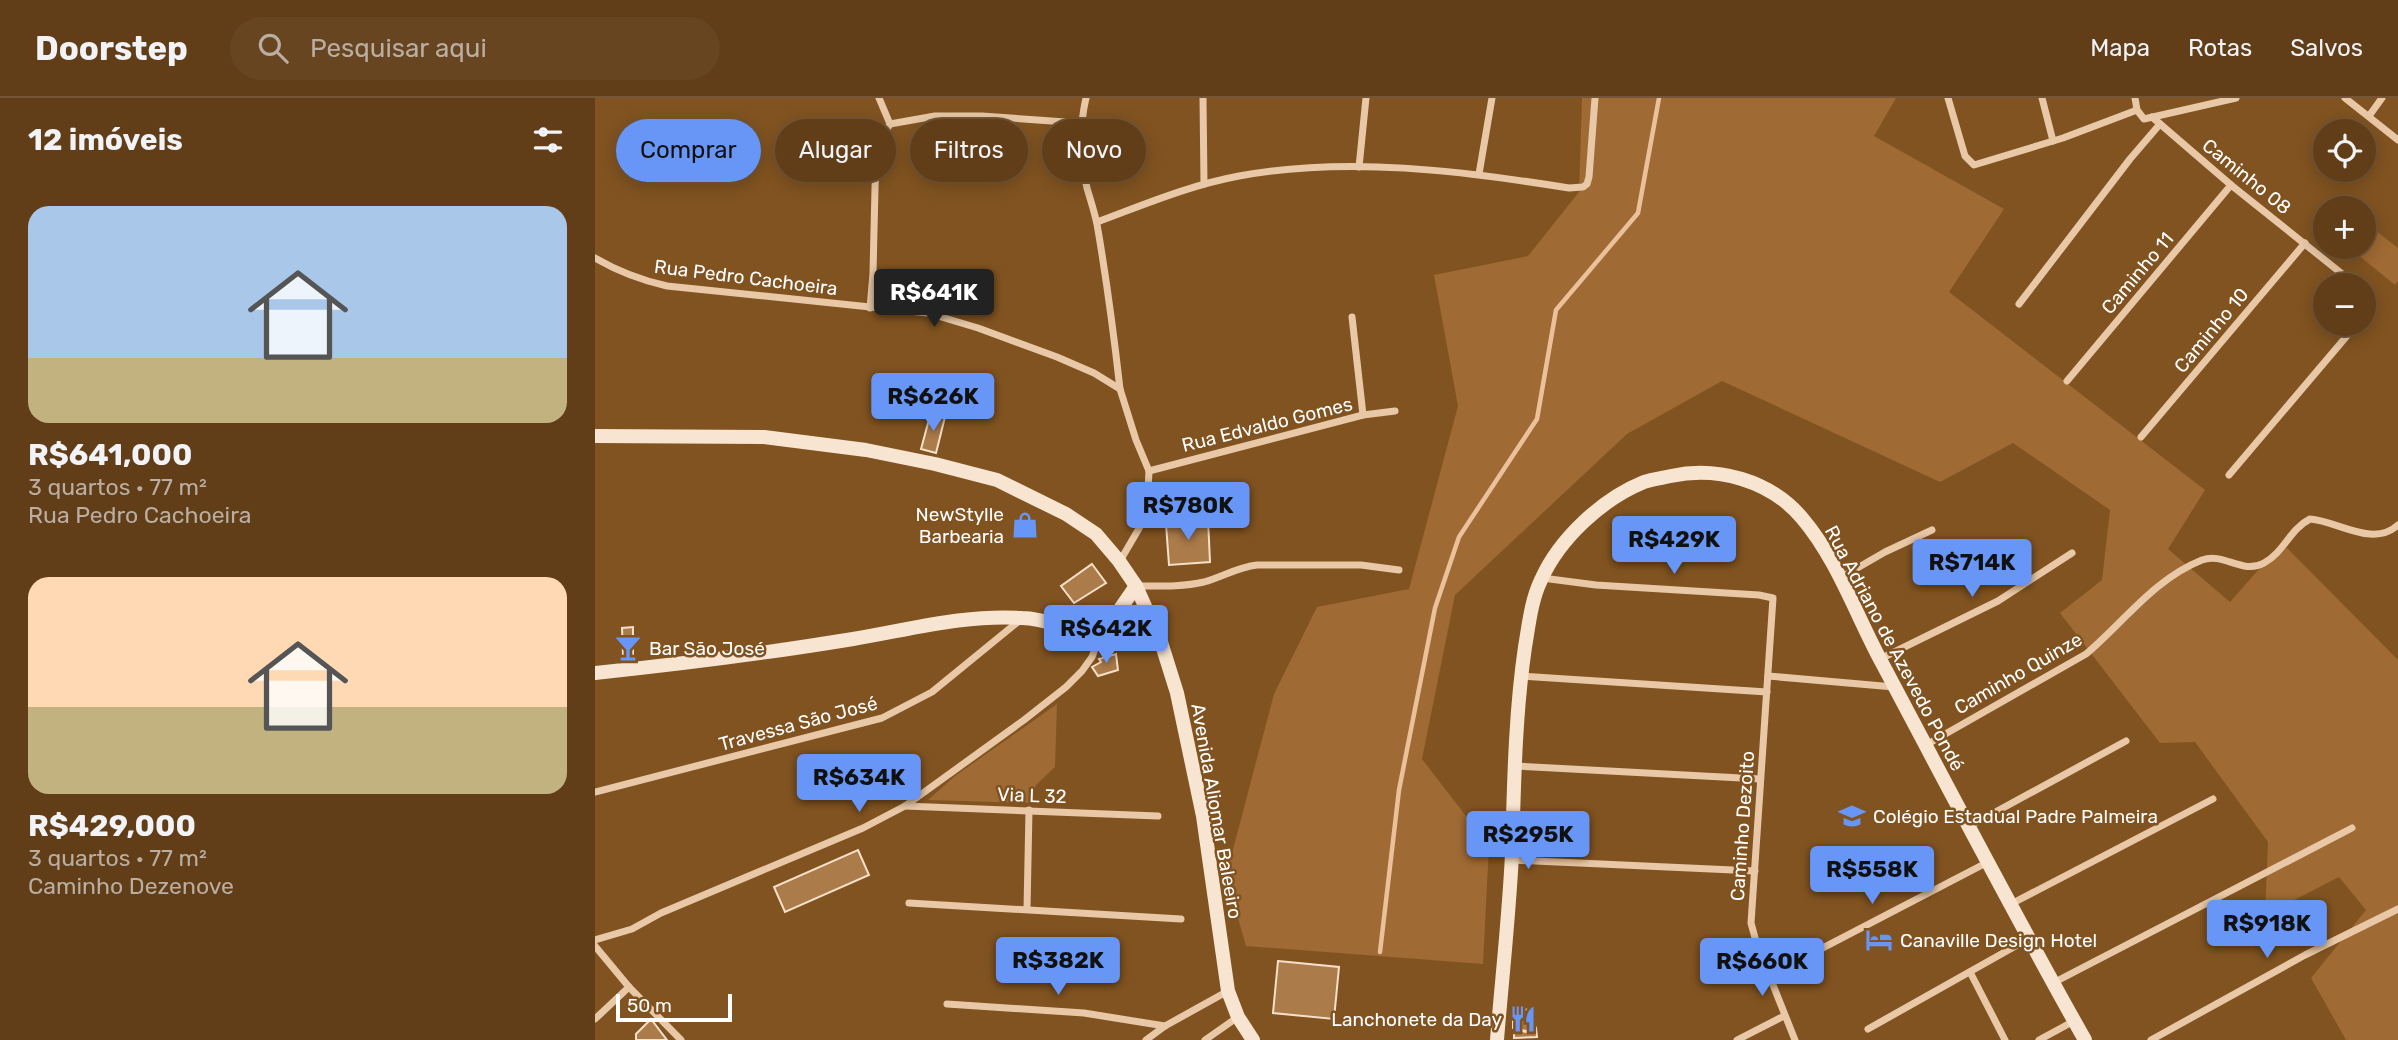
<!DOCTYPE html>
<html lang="pt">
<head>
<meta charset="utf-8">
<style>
	:root { --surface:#613e18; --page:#674521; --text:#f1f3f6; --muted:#baaea2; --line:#755737; --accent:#6796f6 }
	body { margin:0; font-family:Rubik,sans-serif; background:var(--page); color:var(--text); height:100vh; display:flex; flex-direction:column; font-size:26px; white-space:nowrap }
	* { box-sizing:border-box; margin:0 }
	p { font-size:23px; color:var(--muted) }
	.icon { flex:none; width:38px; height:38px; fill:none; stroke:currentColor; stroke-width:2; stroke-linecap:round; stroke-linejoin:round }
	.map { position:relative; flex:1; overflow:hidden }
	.panel { display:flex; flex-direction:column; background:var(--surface); width:595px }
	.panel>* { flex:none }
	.banner { position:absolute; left:21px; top:21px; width:665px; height:63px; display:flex; gap:14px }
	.buttons { position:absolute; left:1718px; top:21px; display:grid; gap:14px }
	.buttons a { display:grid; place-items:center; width:63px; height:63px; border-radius:50%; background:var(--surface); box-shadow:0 4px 18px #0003,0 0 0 2px var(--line); font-size:35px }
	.scale { position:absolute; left:21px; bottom:18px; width:116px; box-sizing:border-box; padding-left:7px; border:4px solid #fff; border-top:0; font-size:19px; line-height:24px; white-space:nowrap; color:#fff; -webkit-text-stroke:5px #815320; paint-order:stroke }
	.price { position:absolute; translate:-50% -60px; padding:0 16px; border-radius:7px; background:var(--accent); color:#111; font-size:23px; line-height:46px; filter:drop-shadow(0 2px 4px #0008) }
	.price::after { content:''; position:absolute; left:50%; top:42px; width:21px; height:16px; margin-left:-10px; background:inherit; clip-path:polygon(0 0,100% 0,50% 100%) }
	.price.current { background:#222; color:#fff }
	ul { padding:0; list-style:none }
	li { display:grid; align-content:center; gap:14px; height:371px; padding:0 28px }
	li span { display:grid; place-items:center; height:217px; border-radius:21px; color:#555 }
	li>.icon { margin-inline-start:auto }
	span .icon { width:126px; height:126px; fill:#fffc; stroke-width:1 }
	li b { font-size:30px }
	h2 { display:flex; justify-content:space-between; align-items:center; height:84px; padding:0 28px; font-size:30px }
	.chip { padding:0 24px; border-radius:32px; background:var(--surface); box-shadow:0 4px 18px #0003,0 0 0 2px var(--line); font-size:24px; line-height:63px }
	.chip.current { background:var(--accent); color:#111 }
	header { display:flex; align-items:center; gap:42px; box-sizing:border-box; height:98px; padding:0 35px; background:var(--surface); border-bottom:2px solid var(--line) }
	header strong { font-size:33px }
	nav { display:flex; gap:38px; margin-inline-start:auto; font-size:24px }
	.search { width:490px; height:63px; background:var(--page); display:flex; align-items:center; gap:18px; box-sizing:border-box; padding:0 24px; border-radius:38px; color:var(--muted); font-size:26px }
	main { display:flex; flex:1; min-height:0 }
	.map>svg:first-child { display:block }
</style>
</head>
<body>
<header>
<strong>Doorstep</strong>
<div class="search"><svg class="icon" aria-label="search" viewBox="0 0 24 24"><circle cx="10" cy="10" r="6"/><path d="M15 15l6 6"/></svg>Pesquisar aqui</div>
<nav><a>Mapa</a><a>Rotas</a><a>Salvos</a></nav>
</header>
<main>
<section class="panel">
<h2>12 imóveis<svg class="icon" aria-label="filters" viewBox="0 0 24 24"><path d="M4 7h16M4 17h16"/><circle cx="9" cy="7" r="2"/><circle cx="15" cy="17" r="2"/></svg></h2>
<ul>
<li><span style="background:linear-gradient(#a9c7e8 70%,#c2b280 0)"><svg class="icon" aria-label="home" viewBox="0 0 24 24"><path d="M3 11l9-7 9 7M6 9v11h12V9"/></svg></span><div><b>R$641,000</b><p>3 quartos · 77 m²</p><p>Rua Pedro Cachoeira</p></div></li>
<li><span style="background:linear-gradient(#ffd9b3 60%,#c2b280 0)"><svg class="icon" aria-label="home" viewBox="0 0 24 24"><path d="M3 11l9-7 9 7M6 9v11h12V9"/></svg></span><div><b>R$429,000</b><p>3 quartos · 77 m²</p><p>Caminho Dezenove</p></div></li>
</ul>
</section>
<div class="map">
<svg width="1803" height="942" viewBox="0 0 1803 942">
	<rect width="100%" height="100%" fill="#815320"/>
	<!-- green -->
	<g fill="#9f6a34">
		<path d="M987,0h314l-22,38 130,73 -55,83 256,198 -37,59 62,53 52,-59 116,117v380h-52l-35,-62 55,-68 -27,-33 -74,38 3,-73 -73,-100 -35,1 -100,-130 42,-33 8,-70 -97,-67 -73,39 -218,-101 -95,53 -172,161 -33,164 67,87 -6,118 -237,-18 -20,-70 48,-182 43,-87 92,-18 49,-183 -24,-131 94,-19 51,-64z"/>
		<path d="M1781,133l22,17v33l-3,4 -38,-31z"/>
		<path d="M462,606l-2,63 -19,18 -7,18 -101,-3 27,-24z"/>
	</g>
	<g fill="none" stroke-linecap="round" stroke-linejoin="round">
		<!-- stream -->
		<path stroke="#eac19a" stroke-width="4.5" d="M785,854l19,-162 36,-182 24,-71 78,-118 19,-109 82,-97 21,-115"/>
	</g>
	<!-- building -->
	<g fill="#ab7b49" stroke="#f6e0ca" stroke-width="2">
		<path d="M336,314l14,5 -9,36 -15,-4z"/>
		<path d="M613,421l2,43 -41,3 -3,-41z"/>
		<path d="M497,466l14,19 -32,20 -13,-17z"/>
		<path d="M38,529v29l-10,-1 -1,-27z"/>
		<path d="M521,556l2,16 -20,6 -6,-9 9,-5 -2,-3z"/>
		<path d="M263,752l11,25 -84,37 -11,-25z"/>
		<path d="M683,863l61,6 -5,52 -61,-6z"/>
		<path d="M918,911l20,1 1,19 -8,2 -13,-3z"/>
		<path d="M56,921l16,21h-31v-6z"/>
		<path d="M941,930l1,9 -23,1v-9l12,3z"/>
	</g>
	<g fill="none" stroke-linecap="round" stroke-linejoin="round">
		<!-- street -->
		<g stroke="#e8c8a6" stroke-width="7">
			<path d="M284,0l11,26"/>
			<path d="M491,0c-7,30 -6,60 1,90 4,14 9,28 11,42 9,53 16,106 22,159"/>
			<path d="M608,0l1,86"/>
			<path d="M1353,0l17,58 9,9 89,-27 74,-28"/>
			<path d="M1447,0l11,43"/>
			<path d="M1540,0l2,12 7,9 92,-21"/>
			<path d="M1750,0l53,42"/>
			<path d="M1774,18l13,-18"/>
			<path d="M1557,19l79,68 125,100"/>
			<path d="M295,26l45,-8h47l98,7"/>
			<path d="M764,69l7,-69"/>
			<path d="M884,76l13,-76"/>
			<path d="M502,124c46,-17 93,-37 142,-46 107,-20 224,-5 330,12l14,-1 4,-3 2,-7 6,-79"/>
			<path d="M0,160c24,14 45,22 72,28l261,27 50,15 79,29 37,16 26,16 16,51 13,31 -1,19 -7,35 -21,36"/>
			<path d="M1769,194l7,10 -7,13"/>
			<path d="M1424,206l111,-145 30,-35"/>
			<path d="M275,210l3,-35 3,-126 14,-23"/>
			<path d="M757,219l11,98"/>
			<path d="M1472,283l164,-196"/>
			<path d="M1546,339l164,-194"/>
			<path d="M554,373l214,-56 32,-4"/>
			<path d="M1634,377l128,-151"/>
			<path d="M947,480l54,7 163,10 14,3 -22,325 6,22 38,95"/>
			<path d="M1245,480l45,-26 47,-22"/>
			<path d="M542,488c22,0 45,1 67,-4 18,-5 34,-15 53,-17h104l38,5"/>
			<path d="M1285,561l118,-58 74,-48"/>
			<path d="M926,578l246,16"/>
			<path d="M1173,578l126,11"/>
			<path d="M1331,647l160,-91c38,-32 68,-75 116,-94 22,-8 40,15 62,3 20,-11 26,-34 46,-44 28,2 63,29 88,6"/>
			<path d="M920,668l245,13"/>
			<path d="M0,694l287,-74 50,-26 87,-71"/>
			<path d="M310,708l253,10"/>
			<path d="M1373,729l158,-86"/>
			<path d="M916,762l244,11"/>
			<path d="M314,805l272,16"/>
			<path d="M1416,806l202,-105"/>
			<path d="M432,811l2,-99"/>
			<path d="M0,842l37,-11 29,-16 202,-85 42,-22 119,-86 42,-33 16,-16 10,-14 6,-16"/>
			<path d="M0,848l34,41 52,53"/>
			<path d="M1375,874l35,68"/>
			<path d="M1174,878l219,-114"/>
			<path d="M1458,885l299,-155"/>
			<path d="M352,906l137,9 81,13"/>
			<path d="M0,921l34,-32"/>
			<path d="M1273,931l160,-90"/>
			<path d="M551,942l19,-14 63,-35"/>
			<path d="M610,942l33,-23"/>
			<path d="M1142,942l47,-24"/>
			<path d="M1444,942l35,-19"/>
			<path d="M1556,942l154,-85 93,-46"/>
		</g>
		<!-- secondary -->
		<g stroke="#f7e5d1" stroke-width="14">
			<path d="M0,338l169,1 102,13 69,14 62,16 69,34 30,20 23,27 17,25 25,56 16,51 26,123 25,175 10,26 15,23"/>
			<path d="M0,575c86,-9 173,-20 258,-34 55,-9 113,-25 169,-21 27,1 51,13 76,23l38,-55"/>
			<path d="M902,942c5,-62 12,-124 15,-186 2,-69 3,-139 13,-207 4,-23 6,-46 16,-67 18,-41 61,-81 103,-98 8,-3 18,-4 27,-6 46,-10 99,4 131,42 35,41 54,97 80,145 67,126 133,253 203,377"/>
		</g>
	</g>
	<!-- icons -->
	<defs>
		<g id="shop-bare" transform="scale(2.1)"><path d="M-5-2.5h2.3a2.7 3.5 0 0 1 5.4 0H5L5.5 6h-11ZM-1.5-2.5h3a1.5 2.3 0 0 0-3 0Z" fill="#6796f6" stroke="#815320" stroke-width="2.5" paint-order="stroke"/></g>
		<g id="bar-bare" transform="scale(2.1)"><path d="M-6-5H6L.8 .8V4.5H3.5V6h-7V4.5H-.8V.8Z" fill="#6796f6" stroke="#815320" stroke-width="2.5" paint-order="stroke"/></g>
		<g id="school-bare" transform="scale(2.1)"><path d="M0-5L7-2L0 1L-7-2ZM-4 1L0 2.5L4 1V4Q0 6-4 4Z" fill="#6796f6" stroke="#815320" stroke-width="2.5" paint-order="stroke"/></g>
		<g id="hotel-bare" transform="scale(2.1)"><path d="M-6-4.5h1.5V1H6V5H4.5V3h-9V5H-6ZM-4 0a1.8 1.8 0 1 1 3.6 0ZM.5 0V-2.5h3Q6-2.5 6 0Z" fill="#6796f6" stroke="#815320" stroke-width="2.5" paint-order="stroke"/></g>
		<g id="restaurant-bare" transform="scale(2.1)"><path d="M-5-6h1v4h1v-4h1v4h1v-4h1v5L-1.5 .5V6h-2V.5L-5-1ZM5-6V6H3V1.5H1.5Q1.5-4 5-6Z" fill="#6796f6" stroke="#815320" stroke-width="2.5" paint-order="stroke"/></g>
	</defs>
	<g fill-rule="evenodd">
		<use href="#shop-bare" x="430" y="427"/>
		<use href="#bar-bare" x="33" y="550"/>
		<use href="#school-bare" x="1257" y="718"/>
		<use href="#hotel-bare" x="1284" y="842"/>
		<use href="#restaurant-bare" x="928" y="921"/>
	</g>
	<g text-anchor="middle" stroke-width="5" stroke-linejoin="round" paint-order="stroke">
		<!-- street labels -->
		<g font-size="19" fill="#fff" stroke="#815320">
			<text transform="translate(1652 78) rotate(39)" y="7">Caminho 08</text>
			<text transform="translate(1542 175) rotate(-50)" y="7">Caminho 11</text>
			<text transform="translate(151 179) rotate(7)" y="7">Rua Pedro Cachoeira</text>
			<text transform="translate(1616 232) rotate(-50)" y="7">Caminho 10</text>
			<text transform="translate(672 326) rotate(-14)" y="7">Rua Edvaldo Gomes</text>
			<text transform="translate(1300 550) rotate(62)" y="7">Rua Adriano de Azevedo Pondé</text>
			<text transform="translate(1423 575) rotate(-30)" y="7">Caminho Quinze</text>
			<text transform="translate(203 625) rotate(-15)" y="7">Travessa São José</text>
			<text transform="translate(437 697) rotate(2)" y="7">Via L 32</text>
			<text transform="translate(622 713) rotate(80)" y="7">Avenida Aliomar Baleeiro</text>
			<text transform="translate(1147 728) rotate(-86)" y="7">Caminho Dezoito</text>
		</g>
		<!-- poi labels -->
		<g font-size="19" fill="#fff" stroke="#815320" text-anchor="start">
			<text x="409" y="423" text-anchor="end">NewStylle<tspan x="409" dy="22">Barbearia</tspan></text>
			<text x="54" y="557">Bar São José</text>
			<text x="1278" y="725">Colégio Estadual Padre Palmeira</text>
			<text x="1305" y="849">Canaville Design Hotel</text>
			<text x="907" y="928" text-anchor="end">Lanchonete da Day</text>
		</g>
	</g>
</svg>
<div class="buttons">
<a><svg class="icon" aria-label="locate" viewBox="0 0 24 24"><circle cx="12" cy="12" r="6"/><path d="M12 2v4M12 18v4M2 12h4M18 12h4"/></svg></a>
<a>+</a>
<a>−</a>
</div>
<div class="scale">50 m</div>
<b class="price current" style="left:339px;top:231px">R$641K</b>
<b class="price" style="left:338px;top:335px">R$626K</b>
<b class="price" style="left:593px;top:444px">R$780K</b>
<b class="price" style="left:1079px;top:478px">R$429K</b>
<b class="price" style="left:1377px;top:501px">R$714K</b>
<b class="price" style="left:511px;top:567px">R$642K</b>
<b class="price" style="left:264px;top:716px">R$634K</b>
<b class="price" style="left:933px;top:773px">R$295K</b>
<b class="price" style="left:1277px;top:808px">R$558K</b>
<b class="price" style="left:1672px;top:862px">R$918K</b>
<b class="price" style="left:463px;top:899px">R$382K</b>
<b class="price" style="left:1167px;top:900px">R$660K</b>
<div class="banner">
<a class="chip current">Comprar</a>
<a class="chip">Alugar</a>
<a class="chip">Filtros</a>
<a class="chip">Novo</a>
</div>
</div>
</main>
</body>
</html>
